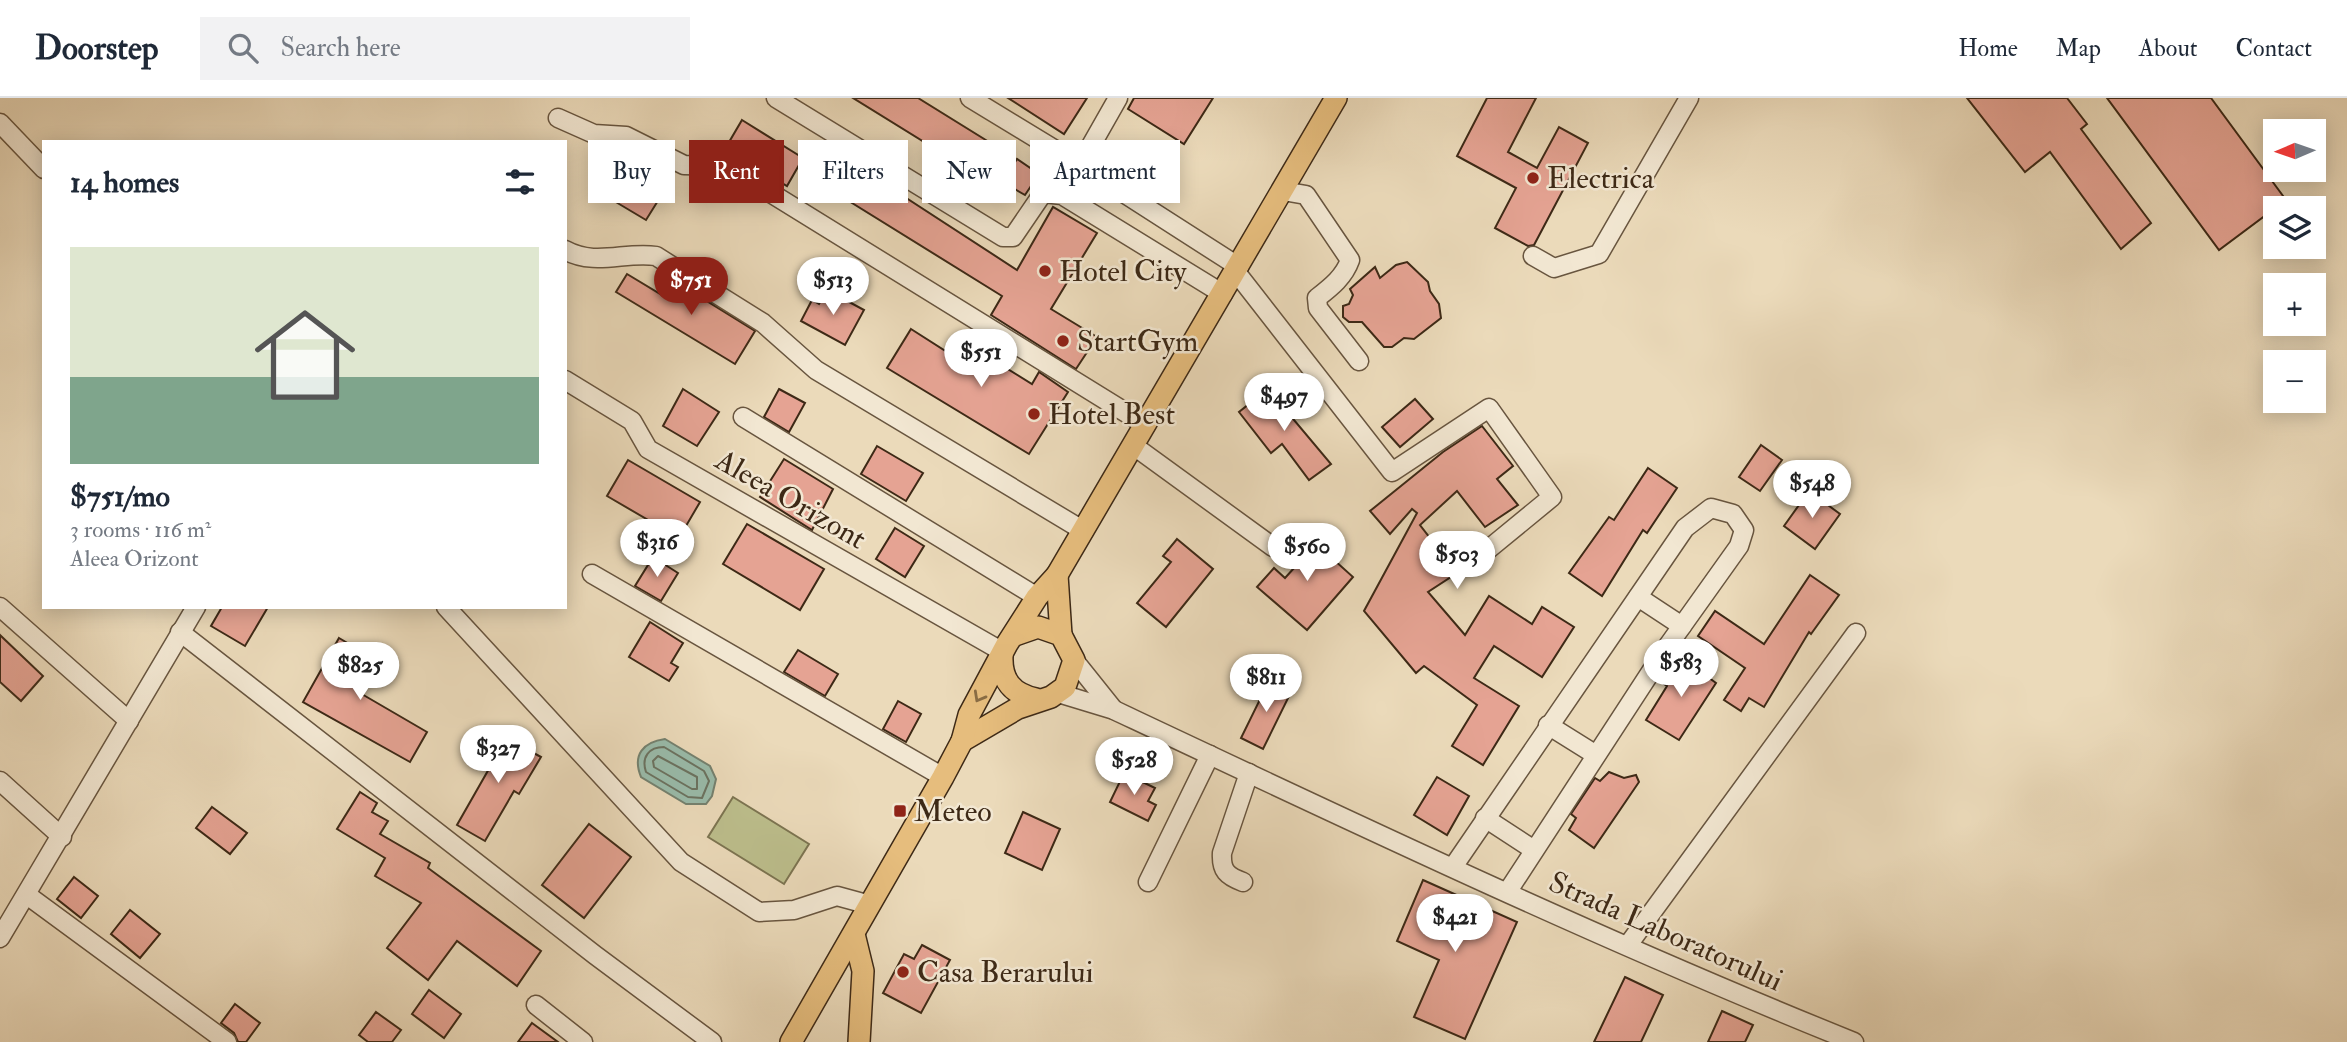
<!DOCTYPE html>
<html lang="en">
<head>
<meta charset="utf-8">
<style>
	:root { --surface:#fff; --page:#f2f2f3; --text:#1f2937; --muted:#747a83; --line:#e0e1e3; --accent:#8f2418 }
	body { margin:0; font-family:"IM FELL Double Pica",serif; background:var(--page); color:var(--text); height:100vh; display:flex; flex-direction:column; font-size:26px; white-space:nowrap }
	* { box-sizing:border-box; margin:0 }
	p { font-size:23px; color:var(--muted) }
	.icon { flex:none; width:38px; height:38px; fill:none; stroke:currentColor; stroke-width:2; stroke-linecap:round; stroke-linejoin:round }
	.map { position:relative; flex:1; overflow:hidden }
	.drawer { position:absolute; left:42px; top:42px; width:525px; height:469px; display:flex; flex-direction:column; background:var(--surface); border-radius:0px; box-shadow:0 4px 18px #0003 }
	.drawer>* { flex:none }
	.guide { position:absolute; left:588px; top:42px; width:665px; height:63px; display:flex; gap:14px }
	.needle { width:46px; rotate:268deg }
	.tools { position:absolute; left:2263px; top:21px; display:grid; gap:14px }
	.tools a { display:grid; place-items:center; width:63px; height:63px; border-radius:0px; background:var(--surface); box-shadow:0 4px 18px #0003; font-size:35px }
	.price { position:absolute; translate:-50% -60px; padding:0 16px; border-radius:24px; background:#fff; color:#222; font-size:23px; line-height:46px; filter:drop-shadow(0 2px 4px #0008) }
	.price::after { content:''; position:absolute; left:50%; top:42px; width:21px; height:16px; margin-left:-10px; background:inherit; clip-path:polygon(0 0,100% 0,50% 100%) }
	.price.active { background:var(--accent); color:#fff }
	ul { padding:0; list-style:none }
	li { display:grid; align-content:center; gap:14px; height:371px; padding:0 28px }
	li span { display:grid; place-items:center; height:217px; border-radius:0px; color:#555 }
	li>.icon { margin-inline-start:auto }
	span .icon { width:126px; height:126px; fill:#fffc; stroke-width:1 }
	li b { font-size:30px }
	h2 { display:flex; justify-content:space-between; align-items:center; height:84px; padding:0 28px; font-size:30px }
	.chip { padding:0 24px; border-radius:0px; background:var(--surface); box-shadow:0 4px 18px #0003; font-size:24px; line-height:63px }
	.chip.active { background:var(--accent); color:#fff }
	header { display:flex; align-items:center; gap:42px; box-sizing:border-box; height:98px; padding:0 35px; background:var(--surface); border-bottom:2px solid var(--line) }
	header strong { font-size:33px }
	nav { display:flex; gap:38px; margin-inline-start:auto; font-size:24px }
	.search { width:490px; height:63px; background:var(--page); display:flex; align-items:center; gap:18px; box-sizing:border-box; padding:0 24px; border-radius:0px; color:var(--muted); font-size:26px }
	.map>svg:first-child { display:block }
</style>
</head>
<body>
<header>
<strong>Doorstep</strong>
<div class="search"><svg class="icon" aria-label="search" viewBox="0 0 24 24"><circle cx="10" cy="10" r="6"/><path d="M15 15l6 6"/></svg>Search here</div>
<nav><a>Home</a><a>Map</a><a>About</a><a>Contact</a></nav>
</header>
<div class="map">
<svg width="2347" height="944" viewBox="0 0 2347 944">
	<rect width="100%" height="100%" fill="#ebdaba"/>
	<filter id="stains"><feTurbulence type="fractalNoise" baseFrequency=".00286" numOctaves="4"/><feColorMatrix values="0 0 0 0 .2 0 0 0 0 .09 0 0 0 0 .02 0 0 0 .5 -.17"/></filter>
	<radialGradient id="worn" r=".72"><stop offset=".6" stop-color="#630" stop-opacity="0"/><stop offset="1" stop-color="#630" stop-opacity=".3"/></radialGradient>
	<!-- green -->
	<path fill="#bcbe8c" stroke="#7c7451" stroke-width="2" d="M733,699l76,47 -25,40 -76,-47z"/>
	<!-- water -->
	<path fill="#9ba" stroke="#74816f" stroke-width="2" d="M665,641l45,27 6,13 -4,17 -6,8h-20l-45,-27c-9,-22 2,-35 24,-38z"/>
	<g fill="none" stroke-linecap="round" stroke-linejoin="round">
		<!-- shore -->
		<g stroke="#6b7260" stroke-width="2">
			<path d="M664,649l40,24 5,10 -7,17 -14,-1 -42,-25c-5,-15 3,-25 18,-25z"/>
			<path d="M658,658l39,21v12h-5l-38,-22 -1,-6z"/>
		</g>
	</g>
	<!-- building -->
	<g fill="#e5a393" stroke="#3d2916" stroke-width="2">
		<path d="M853,0h65l71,44 -7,11 28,17 7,-11 22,15 -14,21 -19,-11 -2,3 -31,-18 -2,2z"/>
		<path d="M1008,0h79l-23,36z"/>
		<path d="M1134,0h79l-29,46 -56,-35z"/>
		<path d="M1487,0h49l-28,54 29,16 22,-41 29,16 -54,102 -6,1 -33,-18 21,-40 -59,-32z"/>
		<path d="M1967,0h100l20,26 -6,5 70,94 -30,26 -71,-97 -25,20z"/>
		<path d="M2107,0h104l75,102 -67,50z"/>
		<path d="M742,22l61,38 -16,28 -62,-37z"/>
		<path d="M617,53l52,32 -23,37 -52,-31z"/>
		<path d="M834,53l183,119 36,-63 44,26 -46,76 46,28 -21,32 -85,-54 11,-19 -187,-116z"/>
		<path d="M1407,164l21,20 2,9 9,13 2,14 -27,21 -10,-1 -12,9h-8l-22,-25h-13l-6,-5v-11l6,-2 4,-9 -3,-6 25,-22 5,11 16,-13z"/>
		<path d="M627,176l35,21 9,-16 84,52 -20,33 -119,-72z"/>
		<path d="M827,192l37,20 -19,35 -44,-24 11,-21 7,4z"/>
		<path d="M911,231l44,28 9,-15 68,42 7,-12 29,20 -39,62 -142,-86z"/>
		<path d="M683,291l36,23 -22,34 -34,-20z"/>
		<path d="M779,291l26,14 -16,29 -25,-15z"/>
		<path d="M1268,291l63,75 -22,16 -27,-36 -11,9 -32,-41z"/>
		<path d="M1415,301l18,20 -33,28 -18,-20z"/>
		<path d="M1482,328l31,40 -16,13 21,26 -33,22 -28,-36 -37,34 37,48 -29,19 37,43 24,-39 43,28 10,-17 32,20 -32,50 -48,-31 -20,32 45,28 -36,59 -31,-19 25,-41 -53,-39 -8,7 -52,-62 53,-98 -5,-4 -22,25 -20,-23 73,-59z"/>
		<path d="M1761,347l21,15 -22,31 -21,-14z"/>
		<path d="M877,348l46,27 -17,28 -45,-27z"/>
		<path d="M784,361l49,30 -21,41 -52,-33z"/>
		<path d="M628,362l72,42 -21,36 -72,-42z"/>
		<path d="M1648,370l29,20 -30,45 -4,-3 -41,66 -33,-23 40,-56 5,3z"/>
		<path d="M1809,393l31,23 -25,35 -31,-23z"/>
		<path d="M747,426l77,45 -24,41 -77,-46z"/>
		<path d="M895,430l29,18 -19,31 -29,-18z"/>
		<path d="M1303,434l50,45 -46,53 -50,-43 17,-19 11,10 19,-21 -13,-11z"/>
		<path d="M1177,441l36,30 -47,58 -29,-24 34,-41 -8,-6z"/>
		<path d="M653,459l25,16 -17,28 -26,-15z"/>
		<path d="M1810,477l29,20 -28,39 -2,-2 -45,75 -15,-9 -8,13 -17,-11 21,-32 -47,-32 17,-25 49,33z"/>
		<path d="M222,509h46l-23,39 -34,-20z"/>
		<path d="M650,524l33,21 -12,20 7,4 -9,14 -40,-24z"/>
		<path d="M0,537l43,41 -22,25 -21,-19z"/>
		<path d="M339,540l39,23 -18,32 67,39 -17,30 -107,-60z"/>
		<path d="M798,552l40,24 -13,22 -41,-24z"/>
		<path d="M1682,560l34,25 -37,57 -33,-20 21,-34 -3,-2z"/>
		<path d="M1270,581l22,11 -29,59 -22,-11z"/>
		<path d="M898,603l23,13 -15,28 -23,-13z"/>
		<path d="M497,635l44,24 -22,37 -5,-3 -29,50 -28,-16 33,-58 -10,-6z"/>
		<path d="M1609,674l15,6 12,-3 3,7 -45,66 -25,-18 7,-12 -5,-4 24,-36 5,3z"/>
		<path d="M1124,675l31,15 -7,13 8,4 -8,16 -38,-19z"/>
		<path d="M1437,679l32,19 -22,39 -33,-20z"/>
		<path d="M360,694l17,11 -5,9 16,9 -8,13 50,29 -2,5 113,83 -24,35 -60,-45 -29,39 -41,-32 34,-45 -46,-27 10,-18 -48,-29z"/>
		<path d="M212,709l35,26 -17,21 -34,-26z"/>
		<path d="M1023,714l37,17 -18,41 -37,-17z"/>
		<path d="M589,726l42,33 -47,61 -42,-33z"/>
		<path d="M74,779l24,19 -17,22 -24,-19z"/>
		<path d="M1423,782l94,42 -52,117 -51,-22 25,-57 -42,-19z"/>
		<path d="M130,812l30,24 -20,24 -29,-24z"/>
		<path d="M922,847l28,15 -29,53 -38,-20 21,-39 10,5z"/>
		<path d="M1625,879l38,18 -22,47h-47z"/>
		<path d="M429,892l32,24 -17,24 -32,-24z"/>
		<path d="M235,906l25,19 -14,19h-8l-4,-9 -13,-10z"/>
		<path d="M1722,913l31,14 -8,17h-37z"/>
		<path d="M376,914l25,18 -9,12h-24l-9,-7z"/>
		<path d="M532,925l26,19h-40z"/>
	</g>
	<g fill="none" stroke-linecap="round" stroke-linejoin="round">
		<!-- minor casing -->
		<g stroke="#68553f" stroke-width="21">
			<g id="minor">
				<path d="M776,0l227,139h10l30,-44 19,2 161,99"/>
				<path d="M970,0l110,67"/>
				<path d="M1118,0l-38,67 159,102"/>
				<path d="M558,20l36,16 32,2 58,29 43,1 419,259"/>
				<path d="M0,25l44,46"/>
				<path d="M1283,93l23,4 44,65c-6,17 -19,27 -33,38l1,10 41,53"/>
				<path d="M565,152c31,17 60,1 91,6l107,67 53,47 268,161"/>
				<path d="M1533,158l21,12 45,-14 90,-156"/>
				<path d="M1236,174l156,200 97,-64 63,89 -67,55"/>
				<path d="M565,282l67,41 16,28 355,203"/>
				<path d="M743,319l294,180"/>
				<path d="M1134,348l139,101"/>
				<path d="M592,476l351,203"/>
				<path d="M1638,499l44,29"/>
				<path d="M0,509l129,114"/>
				<path d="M446,509l235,255 78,50 35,-2 43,-14 33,9"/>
				<path d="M180,534l415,323 117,87"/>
				<path d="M1074,562l40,50"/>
				<path d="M1058,595l56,17c244,115 489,231 740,332"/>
				<path d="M1548,627l48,30"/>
				<path d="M0,683l62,56"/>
				<path d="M1485,720l49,32"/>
				<path d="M1453,769l232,-339 26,-20 22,6 11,16 -5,16 -72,101 -159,244"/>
				<path d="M1148,784l62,-127"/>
				<path d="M1243,784c-16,-6 -22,-11 -21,-29l27,-80"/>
				<path d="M27,797l200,147"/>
				<path d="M0,840l196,-331"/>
				<path d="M1628,847l228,-312"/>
				<path d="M536,907l47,37"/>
			</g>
		</g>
		<!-- major casing -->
		<g stroke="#3d2916" stroke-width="24">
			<g id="major">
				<path d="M1057,477l4,60"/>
				<path d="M1002,558c-1,24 10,38 34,43"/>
				<path d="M962,643l56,-33 33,-11 14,-10 9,-27 -13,-25 -23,-8 -23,8"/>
				<path d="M854,836l9,37 -4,71"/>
				<path d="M791,944l152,-265 19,-36 7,-26 38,-71 30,-47 20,-22 279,-477"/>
			</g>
		</g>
		<!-- minor -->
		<use href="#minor" stroke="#f2e7d2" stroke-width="18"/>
		<!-- major -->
		<use href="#major" stroke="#e6bd7d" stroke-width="21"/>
	</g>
	<!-- one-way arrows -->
	<defs><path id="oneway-chevron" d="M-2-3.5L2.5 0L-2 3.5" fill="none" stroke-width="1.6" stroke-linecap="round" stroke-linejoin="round" transform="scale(1.75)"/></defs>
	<use stroke="#896c44" href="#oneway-chevron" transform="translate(979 599) rotate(119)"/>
	<!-- markers -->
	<g fill="#8f2418" stroke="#f2e7d2" stroke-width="2.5">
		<circle cx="1533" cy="80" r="7"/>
		<circle cx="1045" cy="173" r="7"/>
		<circle cx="1063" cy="243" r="7"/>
		<circle cx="1034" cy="316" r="7"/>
		<rect x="893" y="706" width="14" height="14" rx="3.5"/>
		<circle cx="903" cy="874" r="7"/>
	</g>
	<g text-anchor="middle" stroke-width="5" stroke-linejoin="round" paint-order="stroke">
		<!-- poi labels -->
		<g font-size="30" fill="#3d2916" stroke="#f2e7d2" text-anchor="start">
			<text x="1547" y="90">Electrica</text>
			<text x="1059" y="183">Hotel City</text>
			<text x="1077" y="253">StartGym</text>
			<text x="1048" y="326">Hotel Best</text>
			<text x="914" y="723">Meteo</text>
			<text x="917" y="884">Casa Berarului</text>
		</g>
		<!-- street labels -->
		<g font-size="30" fill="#3d2916" stroke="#f2e7d2">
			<text transform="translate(791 401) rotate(30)" y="10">Aleea Orizont</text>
			<text transform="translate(1666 833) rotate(24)" y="10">Strada Laboratorului</text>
		</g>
	</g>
	<rect width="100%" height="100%" filter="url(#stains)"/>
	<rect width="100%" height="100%" fill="url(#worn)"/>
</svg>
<div class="tools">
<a><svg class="needle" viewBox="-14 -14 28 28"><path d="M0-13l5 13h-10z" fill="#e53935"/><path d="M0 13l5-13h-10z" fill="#747a83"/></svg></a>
<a><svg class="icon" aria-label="layers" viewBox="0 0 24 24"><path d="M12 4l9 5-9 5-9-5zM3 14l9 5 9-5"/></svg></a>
<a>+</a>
<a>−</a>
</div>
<b class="price active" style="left:691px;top:219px">$751</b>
<b class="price" style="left:833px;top:219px">$513</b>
<b class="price" style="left:981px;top:291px">$551</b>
<b class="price" style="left:1284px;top:335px">$497</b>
<b class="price" style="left:1812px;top:422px">$548</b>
<b class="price" style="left:657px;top:481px">$316</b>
<b class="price" style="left:1307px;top:485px">$560</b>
<b class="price" style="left:1457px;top:493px">$503</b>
<b class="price" style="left:1681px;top:601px">$583</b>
<b class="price" style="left:360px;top:604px">$825</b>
<b class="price" style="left:1266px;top:616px">$811</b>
<b class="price" style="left:498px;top:687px">$327</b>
<b class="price" style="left:1134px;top:699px">$528</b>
<b class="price" style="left:1455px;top:856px">$421</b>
<div class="guide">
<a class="chip">Buy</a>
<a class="chip active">Rent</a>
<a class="chip">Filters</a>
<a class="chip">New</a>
<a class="chip">Apartment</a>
</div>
<section class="drawer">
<h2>14 homes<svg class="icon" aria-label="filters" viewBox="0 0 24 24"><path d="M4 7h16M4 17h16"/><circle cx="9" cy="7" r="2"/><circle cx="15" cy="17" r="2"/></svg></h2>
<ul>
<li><span style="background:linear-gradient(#dfe7d0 60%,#7fa58c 0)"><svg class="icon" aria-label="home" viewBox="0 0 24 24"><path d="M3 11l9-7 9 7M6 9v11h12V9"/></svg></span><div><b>$751/mo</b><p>3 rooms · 116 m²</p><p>Aleea Orizont</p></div></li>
</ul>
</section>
</div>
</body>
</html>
